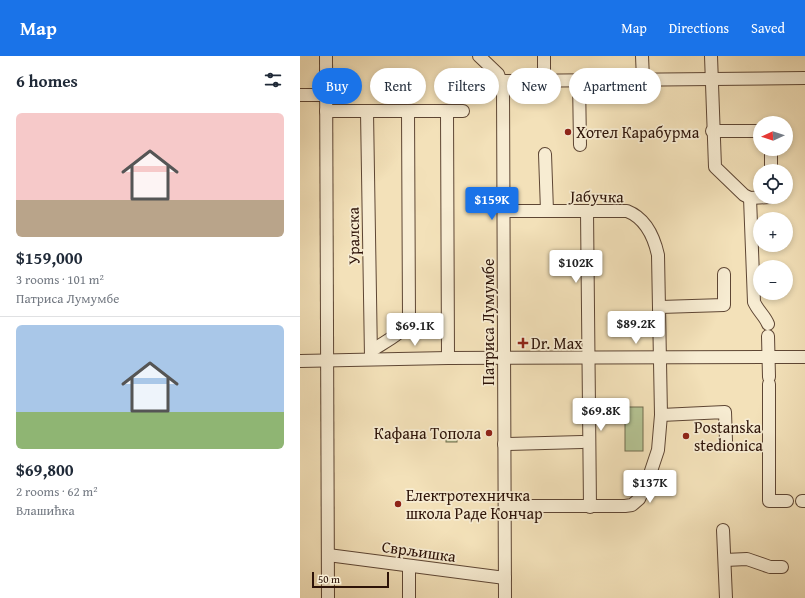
<!DOCTYPE html>
<html lang="en">
<head>
<meta charset="utf-8">
<style>
	:root { --surface:#fff; --page:#f6f6f7; --text:#1f2937; --muted:#747a83; --line:#e0e1e3; --accent:#1a73e8 }
	body { margin:0; font-family:"Gentium Book Plus",serif; background:var(--page); color:var(--text); height:100vh; display:flex; flex-direction:column; font-size:15px; white-space:nowrap }
	* { box-sizing:border-box; margin:0 }
	p { font-size:13px; color:var(--muted) }
	.icon { flex:none; width:22px; height:22px; fill:none; stroke:currentColor; stroke-width:2; stroke-linecap:round; stroke-linejoin:round }
	.map { position:relative; flex:1; overflow:hidden }
	.side { display:flex; flex-direction:column; background:var(--surface); width:300px }
	.side>* { flex:none }
	.banner { position:absolute; left:12px; top:12px; width:380px; height:36px; display:flex; gap:8px }
	.needle { width:26px; rotate:267deg }
	.fabs { position:absolute; left:453px; top:60px; display:grid; gap:8px }
	.fabs a { display:grid; place-items:center; width:40px; height:40px; border-radius:50%; background:var(--surface); box-shadow:0 2px 6px #0003; font-size:20px }
	.scale { position:absolute; left:12px; bottom:10px; width:77px; box-sizing:border-box; padding-left:4px; border:2px solid #2d1308; border-top:0; font-size:11px; line-height:14px; white-space:nowrap; color:#2d1308; -webkit-text-stroke:3px #f7ecd2; paint-order:stroke }
	.price { position:absolute; translate:-50% -34px; padding:0 9px; border-radius:4px; background:#fff; color:#222; font-size:13px; line-height:26px; filter:drop-shadow(0 1px 2px #0008) }
	.price::after { content:''; position:absolute; left:50%; top:24px; width:12px; height:9px; margin-left:-6px; background:inherit; clip-path:polygon(0 0,100% 0,50% 100%) }
	.price.selected { background:var(--accent); color:#fff }
	ul { padding:0; list-style:none }
	li { display:grid; align-content:center; gap:8px; height:212px; padding:0 16px }
	li+li { border-top:1px solid var(--line) }
	li span { display:grid; place-items:center; height:124px; border-radius:6px; color:#555 }
	li>.icon { margin-inline-start:auto }
	span .icon { width:72px; height:72px; fill:#fffc; stroke-width:1 }
	li b { font-size:17px }
	h2 { display:flex; justify-content:space-between; align-items:center; height:48px; padding:0 16px; font-size:17px }
	.pill { padding:0 14px; border-radius:18px; background:var(--surface); box-shadow:0 2px 6px #0003; font-size:14px; line-height:36px }
	.pill.selected { background:var(--accent); color:#fff }
	header { display:flex; align-items:center; gap:24px; box-sizing:border-box; height:56px; padding:0 20px; background:var(--accent); color:#fff }
	header strong { font-size:19px }
	nav { display:flex; gap:22px; margin-inline-start:auto; font-size:14px }
	main { display:flex; flex:1; min-height:0 }
	.map>svg:first-child { display:block }
</style>
</head>
<body>
<header>
<strong>Map</strong>
<nav><a>Map</a><a>Directions</a><a>Saved</a></nav>
</header>
<main>
<section class="side">
<h2>6 homes<svg class="icon" aria-label="filters" viewBox="0 0 24 24"><path d="M4 7h16M4 17h16"/><circle cx="9" cy="7" r="2"/><circle cx="15" cy="17" r="2"/></svg></h2>
<ul>
<li><span style="background:linear-gradient(#f6c9c9 70%,#b9a48a 0)"><svg class="icon" aria-label="home" viewBox="0 0 24 24"><path d="M3 11l9-7 9 7M6 9v11h12V9"/></svg></span><div><b>$159,000</b><p>3 rooms · 101 m²</p><p>Патриса Лумумбе</p></div></li>
<li><span style="background:linear-gradient(#a9c7e8 70%,#8fb573 0)"><svg class="icon" aria-label="home" viewBox="0 0 24 24"><path d="M3 11l9-7 9 7M6 9v11h12V9"/></svg></span><div><b>$69,800</b><p>2 rooms · 62 m²</p><p>Влашићка</p></div></li>
</ul>
</section>
<div class="map">
<svg width="505" height="542" viewBox="0 0 505 542">
	<rect width="100%" height="100%" fill="#f3e1b9"/>
	<filter id="stains"><feTurbulence type="fractalNoise" baseFrequency=".005" numOctaves="4"/><feColorMatrix values="0 0 0 0 .2 0 0 0 0 .09 0 0 0 0 .02 0 0 0 .5 -.17"/></filter>
	<radialGradient id="worn" r=".72"><stop offset=".6" stop-color="#630" stop-opacity="0"/><stop offset="1" stop-color="#630" stop-opacity=".3"/></radialGradient>
	<!-- green -->
	<g fill="#b5c494" stroke="#716c4e">
		<rect x="325" y="351" width="18" height="44"/>
		<rect x="146" y="375" width="11" height="11"/>
	</g>
	<g fill="none" stroke-linecap="round" stroke-linejoin="round">
		<!-- minor casing -->
		<g stroke="#5e4634" stroke-width="14">
			<g id="minor">
				<path d="M26,0l2,542"/>
				<path d="M179,0l19,18 5,14 2,510"/>
				<path d="M244,0v24"/>
				<path d="M342,0l1,23"/>
				<path d="M411,0l4,111 29,28 6,3 21,-1"/>
				<path d="M279,24l1,65"/>
				<path d="M201,25l304,-3"/>
				<path d="M0,39h26"/>
				<path d="M26,55h137"/>
				<path d="M67,56l4,245"/>
				<path d="M147,56l1,246"/>
				<path d="M412,75h48"/>
				<path d="M471,93v22"/>
				<path d="M245,98l2,57"/>
				<path d="M450,142l4,104c4,9 11,14 14,22"/>
				<path d="M204,155h123c18,7 27,26 31,44l3,160 -3,35 -9,27 -10,22 -7,6 -7,1h-120"/>
				<path d="M287,155l3,296"/>
				<path d="M360,251l64,-2v-31"/>
				<path d="M468,280l1,41"/>
				<path d="M71,295c11,-8 35,-18 38,-33l-1,-207"/>
				<path d="M0,305l148,-3 357,-1"/>
				<path d="M469,328v117h18"/>
				<path d="M361,359l64,-3 1,29"/>
				<path d="M204,388l78,-2"/>
				<path d="M502,445h3"/>
				<path d="M423,474l3,68"/>
				<path d="M28,499l177,23"/>
				<path d="M425,504l22,-1 23,8h12"/>
				<path d="M109,510v32"/>
			</g>
		</g>
		<!-- minor -->
		<use href="#minor" stroke="#f7ecd2" stroke-width="12"/>
	</g>
	<!-- markers -->
	<g fill="#8f2418" stroke="#f7ecd2" stroke-width="1.5">
		<circle cx="268" cy="76" r="4"/>
		<path d="M221 281h4v4h4v4h-4v4h-4v-4h-4v-4h4z"/>
		<circle cx="189" cy="377" r="4"/>
		<circle cx="386" cy="380" r="4"/>
		<circle cx="98" cy="448" r="4"/>
	</g>
	<g text-anchor="middle" stroke-width="3.5" stroke-linejoin="round" paint-order="stroke">
		<!-- poi labels -->
		<g font-size="16" fill="#2d1308" stroke="#f7ecd2" text-anchor="start">
			<text x="276" y="82">Хотел Карабурма</text>
			<text x="231" y="293">Dr. Max</text>
			<text x="394" y="377">Postanska<tspan x="394" dy="18">stedionica</tspan></text>
			<text x="181" y="383" text-anchor="end">Кафана Топола</text>
			<text x="106" y="445">Електротехничка<tspan x="106" dy="18">школа Раде Кончар</tspan></text>
		</g>
		<!-- street labels -->
		<g font-size="16" fill="#2d1308" stroke="#f7ecd2">
			<text transform="translate(297 140) rotate(1)" y="6">Јабучка</text>
			<text transform="translate(53 180) rotate(-91)" y="6">Уралска</text>
			<text transform="translate(188 266) rotate(-90)" y="6">Патриса Лумумбе</text>
			<text transform="translate(119 495) rotate(8)" y="6">Сврљишка</text>
		</g>
	</g>
	<rect width="100%" height="100%" filter="url(#stains)"/>
	<rect width="100%" height="100%" fill="url(#worn)"/>
</svg>
<div class="fabs">
<a><svg class="needle" viewBox="-14 -14 28 28"><path d="M0-13l5 13h-10z" fill="#e53935"/><path d="M0 13l5-13h-10z" fill="#747a83"/></svg></a>
<a><svg class="icon" aria-label="locate" viewBox="0 0 24 24"><circle cx="12" cy="12" r="6"/><path d="M12 2v4M12 18v4M2 12h4M18 12h4"/></svg></a>
<a>+</a>
<a>−</a>
</div>
<div class="scale">50 m</div>
<b class="price selected" style="left:192px;top:165px">$159K</b>
<b class="price" style="left:276px;top:228px">$102K</b>
<b class="price" style="left:336px;top:289px">$89.2K</b>
<b class="price" style="left:115px;top:291px">$69.1K</b>
<b class="price" style="left:301px;top:376px">$69.8K</b>
<b class="price" style="left:350px;top:448px">$137K</b>
<div class="banner">
<a class="pill selected">Buy</a>
<a class="pill">Rent</a>
<a class="pill">Filters</a>
<a class="pill">New</a>
<a class="pill">Apartment</a>
</div>
</div>
</main>
</body>
</html>
